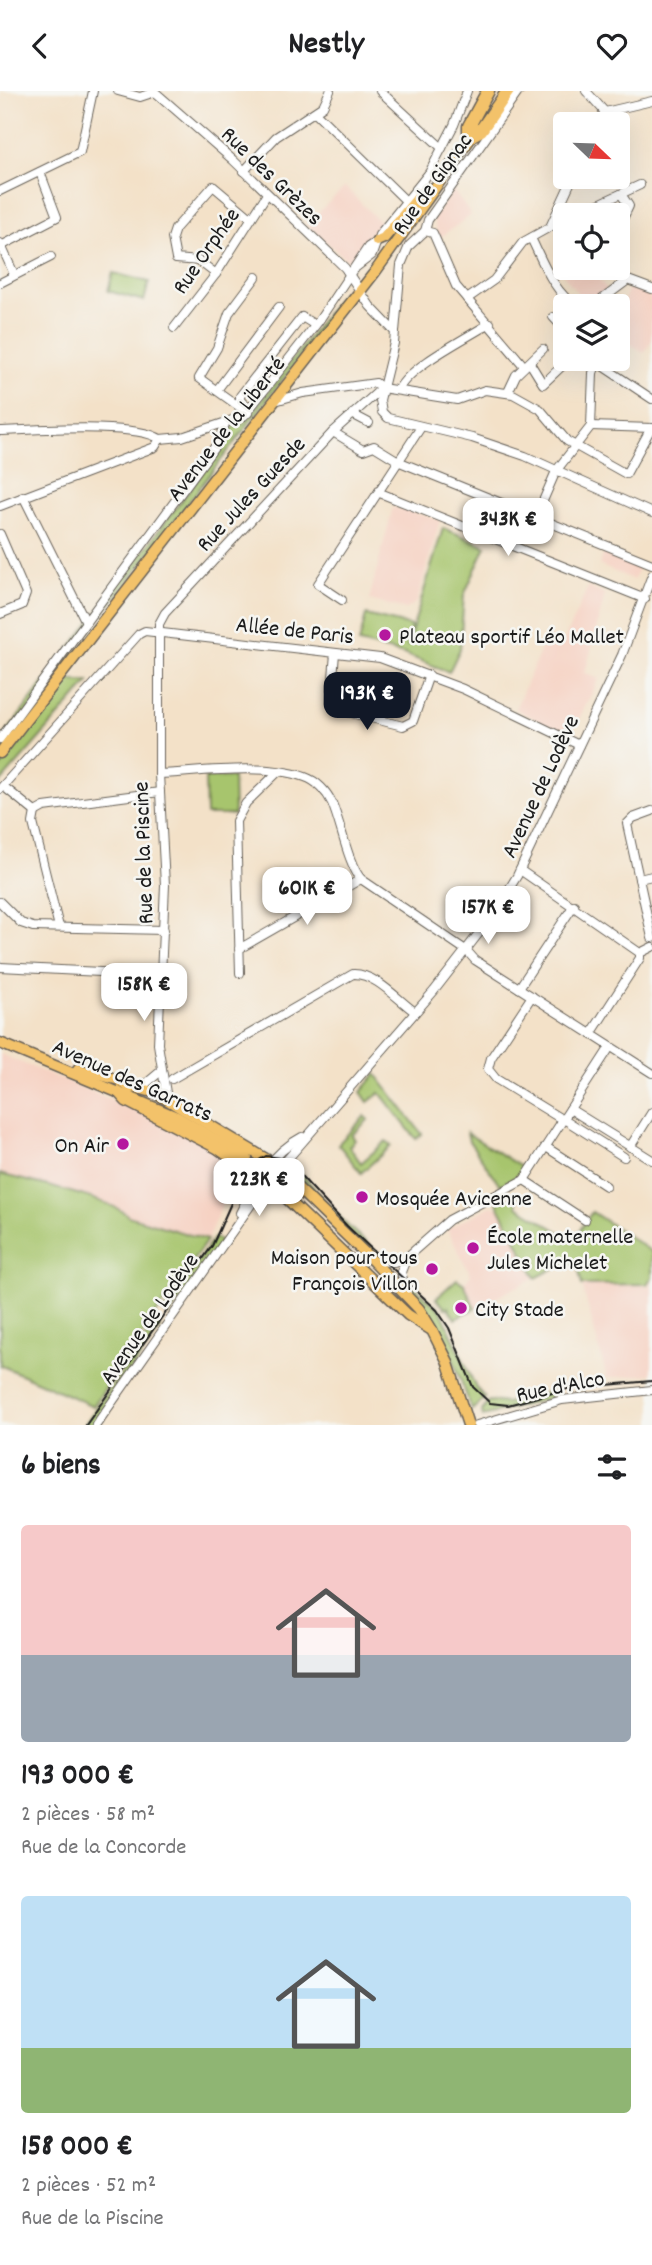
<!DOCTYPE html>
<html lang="fr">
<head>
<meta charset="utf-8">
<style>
	:root { --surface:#fff; --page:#f2f2f2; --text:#202124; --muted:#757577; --accent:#111827 }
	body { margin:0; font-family:Dekko,sans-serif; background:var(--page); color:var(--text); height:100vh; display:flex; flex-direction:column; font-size:26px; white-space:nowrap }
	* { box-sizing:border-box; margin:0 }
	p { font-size:23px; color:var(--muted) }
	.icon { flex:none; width:38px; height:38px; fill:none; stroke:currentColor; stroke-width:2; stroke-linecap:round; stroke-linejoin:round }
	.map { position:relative; height:1334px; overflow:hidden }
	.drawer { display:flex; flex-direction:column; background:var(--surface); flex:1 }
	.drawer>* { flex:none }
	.needle { width:46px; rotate:113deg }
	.buttons { position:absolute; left:553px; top:21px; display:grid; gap:14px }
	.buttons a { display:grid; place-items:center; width:77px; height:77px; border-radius:7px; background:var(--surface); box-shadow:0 7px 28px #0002; font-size:35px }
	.price { position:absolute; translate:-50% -60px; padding:0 16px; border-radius:14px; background:#fff; color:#222; font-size:23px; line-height:46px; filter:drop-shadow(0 2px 4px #0008) }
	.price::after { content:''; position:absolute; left:50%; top:42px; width:21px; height:16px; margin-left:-10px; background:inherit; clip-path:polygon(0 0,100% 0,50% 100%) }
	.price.active { background:var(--accent); color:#fff }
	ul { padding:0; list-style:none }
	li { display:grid; align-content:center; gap:14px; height:371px; padding:0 21px }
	li span { display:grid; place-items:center; height:217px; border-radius:7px; color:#555 }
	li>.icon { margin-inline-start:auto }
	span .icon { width:126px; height:126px; fill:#fffc; stroke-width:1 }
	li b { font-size:30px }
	h2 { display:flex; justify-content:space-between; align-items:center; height:84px; padding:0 21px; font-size:30px }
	header { display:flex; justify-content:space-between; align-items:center; height:91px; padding:0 21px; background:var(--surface); font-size:32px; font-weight:700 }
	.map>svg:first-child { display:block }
</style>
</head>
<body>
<header><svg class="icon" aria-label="back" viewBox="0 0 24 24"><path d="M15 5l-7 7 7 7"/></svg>Nestly<svg class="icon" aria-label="heart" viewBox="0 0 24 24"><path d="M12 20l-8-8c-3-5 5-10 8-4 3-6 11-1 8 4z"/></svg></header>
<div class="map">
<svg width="652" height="1334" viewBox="0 0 652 1334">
	<rect width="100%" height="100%" fill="#f6f6f2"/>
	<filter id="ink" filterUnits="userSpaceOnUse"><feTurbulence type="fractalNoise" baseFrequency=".0143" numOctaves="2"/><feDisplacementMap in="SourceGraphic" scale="14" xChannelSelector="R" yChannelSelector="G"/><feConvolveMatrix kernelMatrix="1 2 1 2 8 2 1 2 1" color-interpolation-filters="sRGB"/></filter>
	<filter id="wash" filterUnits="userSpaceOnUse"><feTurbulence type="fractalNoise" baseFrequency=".00686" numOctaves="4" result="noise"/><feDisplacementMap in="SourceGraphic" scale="28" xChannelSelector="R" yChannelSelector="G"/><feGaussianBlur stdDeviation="1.57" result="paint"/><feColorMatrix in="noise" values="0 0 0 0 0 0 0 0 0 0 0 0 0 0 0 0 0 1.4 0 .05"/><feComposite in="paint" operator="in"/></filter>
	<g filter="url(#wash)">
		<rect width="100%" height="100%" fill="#f3e1c8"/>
		<!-- built -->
		<g fill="#f6d2c3">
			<path d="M345,96l36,36 -33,38 -42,-37z"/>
			<path d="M453,99l18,25 -32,23 -6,-19z"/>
			<path d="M569,177h21l19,24 -21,14 -25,-32z"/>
			<path d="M629,196l23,9v44l-8,13 -26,-17v-19z"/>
			<path d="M393,416l47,13 -23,82 -11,7 -37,-9z"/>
			<path d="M604,461l35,14 -5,14 -35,-15z"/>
			<path d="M588,496l17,8 -20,78 14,6 -29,57 -55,-27 32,-73 16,6z"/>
			<path d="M0,963l190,78 48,34 -31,74 -79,-24 -5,-6 -30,-11 -93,-25z"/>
			<path d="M491,1115l9,3 34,69 -58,30 -12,-24 7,-9 -24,-46z"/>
			<path d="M652,1190v93l-45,4 -25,-93 67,1z"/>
		</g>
		<!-- green -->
		<g fill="#a7c56d" stroke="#627044" stroke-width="2">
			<path d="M113,182l36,9 -5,19 -36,-10z"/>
			<path d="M343,201l3,5 -346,451v-7l225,-298 4,-14 14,-5z"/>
			<path d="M488,413l45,18 -8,21 -45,-20z"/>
			<path d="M443,437l43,18 -22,49 -4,54 -11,23 -45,-18 -45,-11 7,-28 45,11 -4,21z"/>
			<path d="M67,589l22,2 -89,101v-15z"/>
			<path d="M233,686l1,38h-28l-1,-37z"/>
			<path d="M376,983l46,60 -6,5 -36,-46 -12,9 -7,-10z"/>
			<path d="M365,1025l3,4 -16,15 3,5 -6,6 12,17 25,-22 5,5 -30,27 -23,-29z"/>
			<path d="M467,1042l57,36 -9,9 -15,7 -31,-44z"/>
			<path d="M298,1079l49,55 38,35 -7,-1 -88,-81z"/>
			<path d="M0,1083c25,7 114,25 128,42l79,24 -114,166 -93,-41z"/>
			<path d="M517,1103v12l56,34 19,-28 60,40v25l-5,7 -65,1 -4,-18 -14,-4 -28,15 -39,-75z"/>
			<path d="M214,1147l6,2 -3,7 -48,69 -6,-4z"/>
			<path d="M405,1187l36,33 35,77 9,10 -13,12 -30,-80 -33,-40z"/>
			<path d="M457,1188l7,5 11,24 -20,11 -7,-12 -3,1 -9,-10z"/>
			<path d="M155,1234l5,3 -67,97h-9z"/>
			<path d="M549,1301l2,6 -68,18 -1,-5 7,-10 17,2z"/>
		</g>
	</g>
	<g filter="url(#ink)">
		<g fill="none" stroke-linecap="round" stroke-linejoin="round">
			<!-- major-tunnel -->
			<path stroke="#c8baa6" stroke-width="10" stroke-dasharray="10 5" stroke-linecap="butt" d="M247,1067l26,19"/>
			<!-- minor casing -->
			<g stroke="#676158" stroke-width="10">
				<g id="minor">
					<path d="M118,0l22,6 15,-5"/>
					<path d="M154,0l79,69 112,108 25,38 24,25"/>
					<path d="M380,0l62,57"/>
					<path d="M519,0l-91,129 -3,11 -16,15 -8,19 -7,78 -14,57 2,12 6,6 84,20 53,18 127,57"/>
					<path d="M586,0l19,21"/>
					<path d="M316,22l90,88"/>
					<path d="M597,33l8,-12 47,-11"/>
					<path d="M244,80l32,-34 47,-31 7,-15"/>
					<path d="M0,100l80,-39 13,-61"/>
					<path d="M575,124l65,-30"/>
					<path d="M550,136l15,-7"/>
					<path d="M618,138l11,-23 -8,-12"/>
					<path d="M425,140l8,2 23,53 68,80"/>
					<path d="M531,147c11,22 23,56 46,68"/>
					<path d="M0,152l14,31"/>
					<path d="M1,155l56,-29 -17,-45"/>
					<path d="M355,177l17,-13 7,-20 50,-62 25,-48 13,-34"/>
					<path d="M216,183l-17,-13 -23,-2 -4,-21 3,-9 38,-43 38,32"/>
					<path d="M0,192l51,-26"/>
					<path d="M467,208l27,-19 29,-38 27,-15 23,-50"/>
					<path d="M593,215l35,-26 24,9"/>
					<path d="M553,226l12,13"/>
					<path d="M174,237l42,-54 51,-80"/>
					<path d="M592,268l60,40"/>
					<path d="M530,272l13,21 20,-19"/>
					<path d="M399,298c11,-23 68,-51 91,-66"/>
					<path d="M217,299l62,-83"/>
					<path d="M508,301l8,-17 27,-26"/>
					<path d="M275,310l28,-8 73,-10 6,5 75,12 28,-10 28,4 27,15 27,32 59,33 25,-46"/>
					<path d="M245,314l-5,-5v-4l62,-79 13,8"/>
					<path d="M248,322l-49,-35 18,-30 12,-35 27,-36"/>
					<path d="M352,323l17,9"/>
					<path d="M591,335l2,-53 5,-13"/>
					<path d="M591,335l61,2"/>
					<path d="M0,340c33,-1 136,-9 160,8"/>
					<path d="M333,341l30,18 11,-4 26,16 252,102"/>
					<path d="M160,348l22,-2 62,-21 74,-94 50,-75 9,-6"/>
					<path d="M380,402l265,106"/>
					<path d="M23,405l63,126"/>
					<path d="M0,415l155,-59 5,-8"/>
					<path d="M536,426l20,-46 35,-45"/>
					<path d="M0,443l26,60 -4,11 -22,9"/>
					<path d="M342,509l-24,-16 103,-157"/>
					<path d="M335,562l-4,50 4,6 68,17 10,-5 16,-46"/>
					<path d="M0,648l219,-298 6,-17"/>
					<path d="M159,683c42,-2 106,-11 146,3 12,4 22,15 27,26 9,21 16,61 29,76l106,72 8,9 177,113"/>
					<path d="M3,695l32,26"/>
					<path d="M0,698l139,-155 6,-3 235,27 83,31 116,56"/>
					<path d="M652,720l-19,7 -6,6 25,114"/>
					<path d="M35,721l9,-5 116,-15"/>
					<path d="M35,721l-2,11 26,104"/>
					<path d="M520,779l120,83"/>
					<path d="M639,788l13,-3"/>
					<path d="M0,811l21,21 12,4 131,3"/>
					<path d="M239,858l122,-70"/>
					<path d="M640,862l12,-6"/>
					<path d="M0,876l161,8"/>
					<path d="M240,882l-4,-152 10,-18 32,-31"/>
					<path d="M519,897l55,-83"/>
					<path d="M532,905l-41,62 -3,11 8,10 67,41"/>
					<path d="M591,943l49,-76v-5"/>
					<path d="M172,988l181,-105c22,-1 45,26 62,38"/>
					<path d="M142,996l19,-16"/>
					<path d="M167,1008l-9,-55 7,-159 -6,-111v-150l6,-11 168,-181 49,-44"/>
					<path d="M570,1018l82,51"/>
					<path d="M564,1028l60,38"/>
					<path d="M546,1056l60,39"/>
					<path d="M630,1056l22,-35"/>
					<path d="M524,1089l61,40"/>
					<path d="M240,1122c15,-30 31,-60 62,-76"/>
					<path d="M375,1170l19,1 13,-5 42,-37 75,-40 86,-133"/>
					<path d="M407,1202l-6,-21 6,-15"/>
					<path d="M96,1334l169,-240 169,-194 59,-76 24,-39 105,-221 30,-80"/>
					<path d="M477,1334l85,-25 90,-10"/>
				</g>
			</g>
			<!-- major casing -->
			<g stroke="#676158" stroke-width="13">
				<g id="major">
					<path d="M377,150l7,-3 38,-45 12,-5"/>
					<path d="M0,662l375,-481 102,-143"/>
					<path d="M0,952l177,74 70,41"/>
					<path d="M78,978l41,11 12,8"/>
					<path d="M127,994l29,8 115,69 102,99 46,48 13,21 15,30 21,65"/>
					<path d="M118,1001l8,9 91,47 65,46 126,121 22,14"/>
					<path d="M277,1090l15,13"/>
				</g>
			</g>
			<!-- highway casing -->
			<g stroke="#676158" stroke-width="15">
				<g id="highway">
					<path d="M469,41v-6l19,-35"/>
					<path d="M474,43l7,-4 27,-39"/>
				</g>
			</g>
			<!-- minor -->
			<use href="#minor" stroke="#fff" stroke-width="8"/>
			<!-- major -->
			<use href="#major" stroke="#f3c26a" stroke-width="10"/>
			<!-- highway -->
			<use href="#highway" stroke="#f3c26a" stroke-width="12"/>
			<!-- tram -->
			<path stroke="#1c1c1c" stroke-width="2" d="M86,1334l126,-179 35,-79 19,-11 14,2 10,6 57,62 90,84 12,18 24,59 17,16 18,2 63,-17 81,-7"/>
		</g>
	</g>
	<!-- markers -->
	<g fill="#b5179e" stroke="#f6f6f2" stroke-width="2.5">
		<circle cx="385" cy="544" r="7"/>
		<circle cx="123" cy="1053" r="7"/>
		<circle cx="362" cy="1106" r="7"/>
		<circle cx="473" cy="1157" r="7"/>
		<circle cx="432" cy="1178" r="7"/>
		<circle cx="461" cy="1217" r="7"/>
	</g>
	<g text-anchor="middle" stroke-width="5" stroke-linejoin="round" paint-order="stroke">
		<!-- street labels -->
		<g font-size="23" fill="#1c1c1c" stroke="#f6f6f2">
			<text transform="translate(273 84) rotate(44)" y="8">Rue des Grèzes</text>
			<text transform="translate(431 92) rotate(-54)" y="8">Rue de Gignac</text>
			<text transform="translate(205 159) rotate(-55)" y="8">Rue Orphée</text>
			<text transform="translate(225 337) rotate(-52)" y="8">Avenue de la Liberté</text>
			<text transform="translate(250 402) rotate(-47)" y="8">Rue Jules Guesde</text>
			<text transform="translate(295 538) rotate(6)" y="8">Allée de Paris</text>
			<text transform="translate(539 695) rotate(-65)" y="8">Avenue de Lodève</text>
			<text transform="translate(142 762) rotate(-92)" y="8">Rue de la Piscine</text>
			<text transform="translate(133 988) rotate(24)" y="8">Avenue des Garrats</text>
			<text transform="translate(148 1227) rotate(-55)" y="8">Avenue de Lodève</text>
			<text transform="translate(560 1294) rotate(-11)" y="8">Rue d'Alco</text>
		</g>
		<!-- poi labels -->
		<g font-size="23" fill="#1c1c1c" stroke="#f6f6f2" text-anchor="start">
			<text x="399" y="552">Plateau sportif Léo Mallet</text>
			<text x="109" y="1061" text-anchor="end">On Air</text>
			<text x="376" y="1114">Mosquée Avicenne</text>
			<text x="487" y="1152">École maternelle<tspan x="487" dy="26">Jules Michelet</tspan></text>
			<text x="418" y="1173" text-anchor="end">Maison pour tous<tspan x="418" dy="26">François Villon</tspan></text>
			<text x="475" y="1225">City Stade</text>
		</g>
	</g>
</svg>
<div class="buttons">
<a><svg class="needle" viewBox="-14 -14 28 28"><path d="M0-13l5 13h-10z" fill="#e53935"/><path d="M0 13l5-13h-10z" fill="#757577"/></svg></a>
<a><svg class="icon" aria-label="locate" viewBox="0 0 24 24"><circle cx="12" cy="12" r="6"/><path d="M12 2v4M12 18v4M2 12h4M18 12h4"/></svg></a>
<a><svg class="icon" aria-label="layers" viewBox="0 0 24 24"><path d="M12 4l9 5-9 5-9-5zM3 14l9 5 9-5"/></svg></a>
</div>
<b class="price" style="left:508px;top:467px">343K €</b>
<b class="price active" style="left:367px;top:641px">193K €</b>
<b class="price" style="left:307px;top:836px">601K €</b>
<b class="price" style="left:488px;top:855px">157K €</b>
<b class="price" style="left:144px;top:932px">158K €</b>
<b class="price" style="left:259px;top:1127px">223K €</b>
</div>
<section class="drawer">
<h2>6 biens<svg class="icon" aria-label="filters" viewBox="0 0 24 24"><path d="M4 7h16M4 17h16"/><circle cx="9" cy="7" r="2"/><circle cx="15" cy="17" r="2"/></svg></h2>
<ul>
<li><span style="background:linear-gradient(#f6c9c9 60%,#9aa5b1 0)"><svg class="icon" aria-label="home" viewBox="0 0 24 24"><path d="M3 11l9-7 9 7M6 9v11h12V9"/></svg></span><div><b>193 000 €</b><p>2 pièces · 58 m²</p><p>Rue de la Concorde</p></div></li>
<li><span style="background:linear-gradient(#bfe0f5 70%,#8fb573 0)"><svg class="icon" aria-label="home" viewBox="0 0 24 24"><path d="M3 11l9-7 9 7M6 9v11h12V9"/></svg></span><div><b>158 000 €</b><p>2 pièces · 52 m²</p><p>Rue de la Piscine</p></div></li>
</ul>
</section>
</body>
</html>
